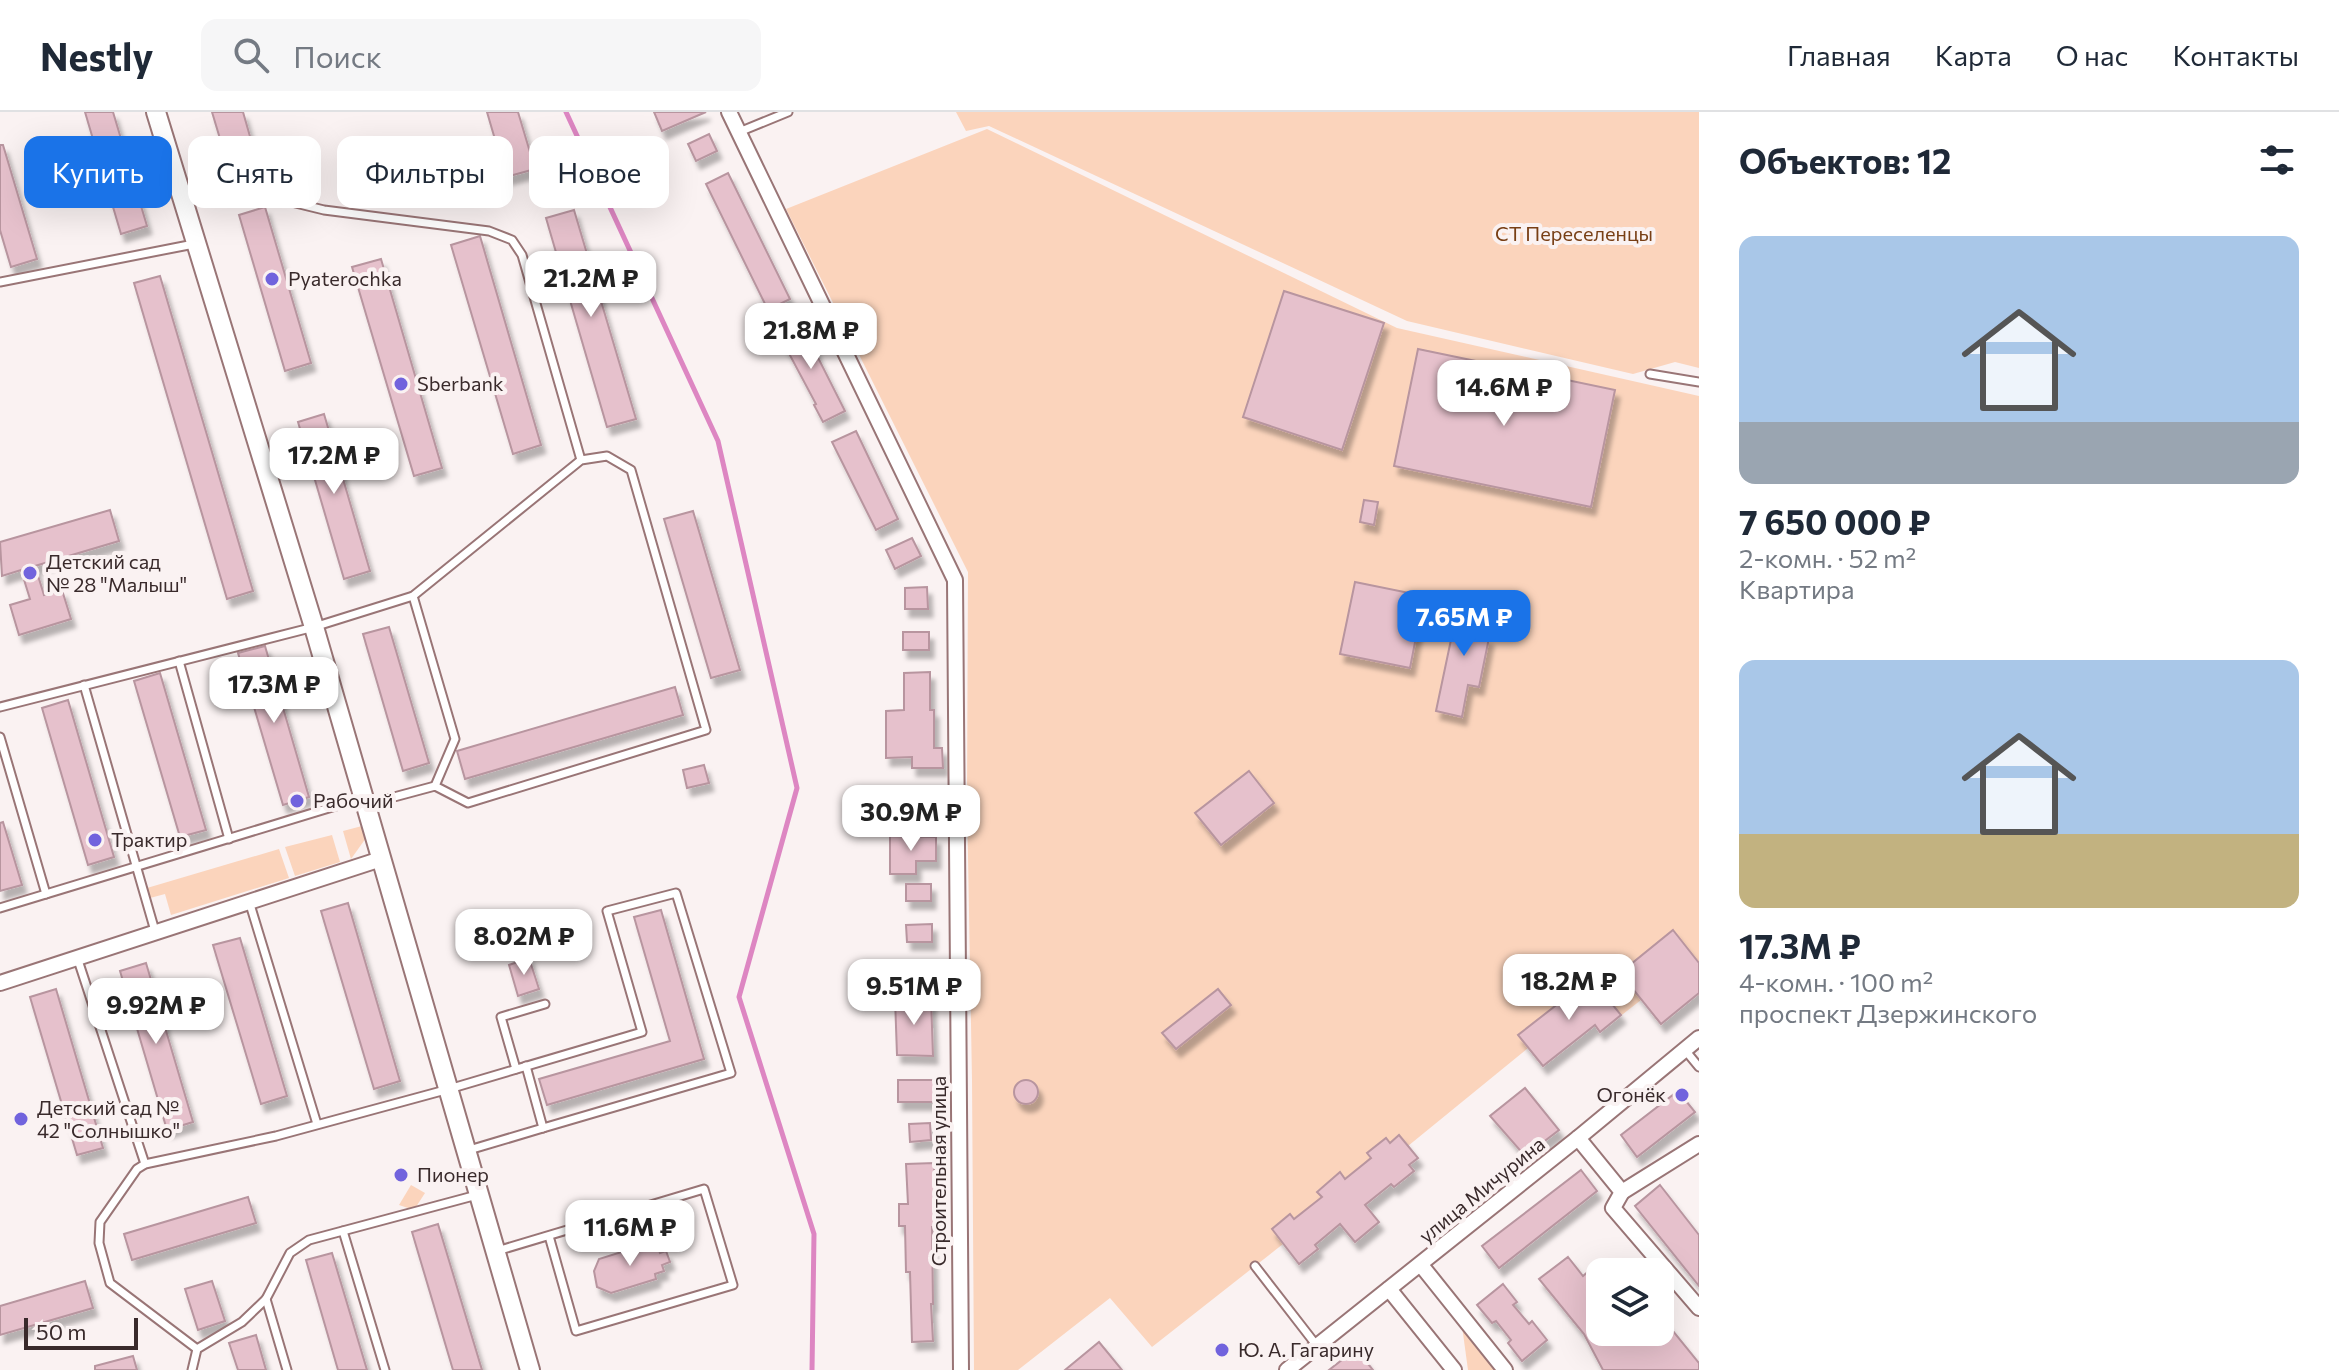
<!DOCTYPE html>
<html lang="ru">
<head>
<meta charset="utf-8">
<style>
	:root { --surface:#fff; --page:#f6f6f7; --text:#1f2937; --muted:#747a83; --line:#e0e1e3; --accent:#1a73e8 }
	body { margin:0; font-family:Commissioner,sans-serif; background:var(--page); color:var(--text); height:100vh; display:flex; flex-direction:column; font-size:30px; white-space:nowrap }
	* { box-sizing:border-box; margin:0 }
	p { font-size:26px; color:var(--muted) }
	.icon { flex:none; width:44px; height:44px; fill:none; stroke:currentColor; stroke-width:2; stroke-linecap:round; stroke-linejoin:round }
	.map { position:relative; flex:1; overflow:hidden }
	.sheet { display:flex; flex-direction:column; background:var(--surface); width:640px }
	.sheet>* { flex:none }
	.top-card { position:absolute; left:24px; top:24px; width:760px; height:72px; display:flex; gap:16px }
	.buttons { position:absolute; left:1586px; top:1146px; display:grid; gap:16px }
	.buttons a { display:grid; place-items:center; width:88px; height:88px; border-radius:16px; background:var(--surface); box-shadow:0 8px 32px #0002; font-size:40px }
	.scale { position:absolute; left:24px; bottom:20px; width:114px; box-sizing:border-box; padding-left:8px; border:4px solid #392a2b; border-top:0; font-size:22px; line-height:28px; white-space:nowrap; color:#392a2b; -webkit-text-stroke:6px #faf2f2; paint-order:stroke }
	.price { position:absolute; translate:-50% -68px; padding:0 18px; border-radius:16px; background:#fff; color:#222; font-size:26px; line-height:52px; filter:drop-shadow(0 2px 4px #0008) }
	.price::after { content:''; position:absolute; left:50%; top:48px; width:24px; height:18px; margin-left:-12px; background:inherit; clip-path:polygon(0 0,100% 0,50% 100%) }
	.price.on { background:var(--accent); color:#fff }
	ul { padding:0; list-style:none }
	li { display:grid; align-content:center; gap:16px; height:424px; padding:0 40px }
	li span { display:grid; place-items:center; height:248px; border-radius:16px; color:#555 }
	li>.icon { margin-inline-start:auto }
	span .icon { width:144px; height:144px; fill:#fffc; stroke-width:1 }
	li b { font-size:34px }
	h2 { display:flex; justify-content:space-between; align-items:center; height:96px; padding:0 40px; font-size:34px }
	.pill { padding:0 28px; border-radius:16px; background:var(--surface); box-shadow:0 8px 32px #0002; font-size:28px; line-height:72px }
	.pill.on { background:var(--accent); color:#fff }
	header { display:flex; align-items:center; gap:48px; box-sizing:border-box; height:112px; padding:0 40px; background:var(--surface); border-bottom:2px solid var(--line) }
	header strong { font-size:38px }
	nav { display:flex; gap:44px; margin-inline-start:auto; font-size:28px }
	.search { width:560px; height:72px; background:var(--page); display:flex; align-items:center; gap:20px; box-sizing:border-box; padding:0 28px; border-radius:16px; color:var(--muted); font-size:30px }
	main { display:flex; flex:1; min-height:0 }
	.map>svg:first-child { display:block }
</style>
</head>
<body>
<header>
<strong>Nestly</strong>
<div class="search"><svg class="icon" aria-label="search" viewBox="0 0 24 24"><circle cx="10" cy="10" r="6"/><path d="M15 15l6 6"/></svg>Поиск</div>
<nav><a>Главная</a><a>Карта</a><a>О нас</a><a>Контакты</a></nav>
</header>
<main>
<div class="map">
<svg width="1699" height="1258" viewBox="0 0 1699 1258">
	<defs>
		<filter id="shadow"><feDropShadow dx="4.5" dy="8" stdDeviation="2" flood-color="#0004"/></filter>
	</defs>
	<rect width="100%" height="100%" fill="#faf2f2"/>
	<!-- green -->
	<g fill="#fbd4bc">
		<path d="M956,0h743v256l-24,-6 -42,12 -226,-53 -418,-195 -23,5z"/>
		<path d="M987,17l410,199 302,68v597l-58,7 -41,32 -6,-7 -51,41 -15,-18 -120,98 -9,-10 -9,7 -4,-5 -19,15 4,5 -26,21 -5,-6 -23,18 5,6 -27,22 -5,-5 -18,15 11,15 -131,103 -42,-49 -92,72h-44l-2,-290 -5,-280 1,-228 -182,-363z"/>
		<path d="M362,714l4,12 -15,21 -8,-28z"/>
		<path d="M332,723l8,27 -45,14 -10,-29z"/>
		<path d="M279,737l10,29 -118,37 -6,-21 -15,4 -3,-10z"/>
		<path d="M411,1073l14,8 -11,17 -15,-5z"/>
		<path d="M1462,1214l35,44h-29z"/>
	</g>
	<g fill="none" stroke-linecap="round" stroke-linejoin="round">
		<!-- stream -->
		<path stroke="#dd86c2" stroke-width="5" d="M566,0l152,329 79,347 -58,209 75,237 -2,136"/>
	</g>
	<!-- building -->
	<g fill="#e6c1cc" stroke="#b8959f" stroke-width="2" filter="url(#shadow)">
		<path d="M85,0h28l34,114 -26,8z"/>
		<path d="M212,0h31l12,42 -28,8z"/>
		<path d="M487,0h31l17,57 -29,8z"/>
		<path d="M654,0h52l-44,19z"/>
		<path d="M709,22l8,17 -21,10 -8,-17z"/>
		<path d="M0,33h3l34,114 -26,8 -11,-37z"/>
		<path d="M728,61l62,126 -22,11 -62,-126z"/>
		<path d="M265,95l46,156 -26,8 -46,-156z"/>
		<path d="M574,98l62,209 -29,8 -61,-209z"/>
		<path d="M480,124l61,209 -28,9 -62,-209z"/>
		<path d="M381,147l61,209 -28,8 -62,-209z"/>
		<path d="M160,164l93,315 -26,8 -93,-316z"/>
		<path d="M1284,179l100,32 -42,127 -99,-33z"/>
		<path d="M799,208l46,91 -22,11 -9,-17 2,-1 -39,-73z"/>
		<path d="M1418,237l197,41 -24,117 -197,-41z"/>
		<path d="M324,302l46,157 -26,8 -46,-157z"/>
		<path d="M856,319l42,88 -22,11 -44,-88z"/>
		<path d="M1364,388l14,2 -4,23 -14,-3z"/>
		<path d="M110,398l9,31 -84,25 9,29 18,-5 9,29 -52,16 -9,-30 20,-6 -9,-29 -19,6 -2,-34z"/>
		<path d="M693,399l47,159 -29,8 -47,-159z"/>
		<path d="M912,426l9,18 -26,13 -9,-19z"/>
		<path d="M1355,470l69,14 -14,72 -70,-14z"/>
		<path d="M927,475l1,22h-23v-21z"/>
		<path d="M1460,485l26,6 -7,33 10,2 -10,49 -11,-2 -6,32 -26,-6z"/>
		<path d="M389,515l40,136 -26,8 -40,-137z"/>
		<rect x="903" y="520" width="26" height="18"/>
		<path d="M265,534l44,151 -26,8 -45,-152z"/>
		<path d="M930,560v38h4v38h8l1,20h-31v-11l-26,1v-47l18,-1v-37z"/>
		<path d="M160,561l46,157 -26,7 -46,-156z"/>
		<path d="M675,575l8,28 -218,64 -8,-28z"/>
		<path d="M68,588l46,157 -26,8 -46,-157z"/>
		<path d="M704,653l5,18 -22,5 -4,-18z"/>
		<path d="M1249,659l25,32 -53,42 -26,-32z"/>
		<path d="M929,680l3,22 -34,5 -3,-22z"/>
		<path d="M3,710l19,63 -22,6v-68z"/>
		<path d="M890,724l46,1v24h-20v13h-26z"/>
		<rect x="906" y="772" width="25" height="17"/>
		<path d="M348,791l52,178 -26,8 -53,-178z"/>
		<path d="M661,798l43,149 -157,46 -8,-26 131,-38 -36,-124z"/>
		<path d="M932,812v18h-25l-1,-17z"/>
		<path d="M1673,818l26,33v30l-38,31 -41,-51z"/>
		<path d="M240,826l47,158 -26,8 -48,-159z"/>
		<path d="M529,846l10,31 -21,7 -9,-31z"/>
		<path d="M146,851l47,159 -26,8 -47,-159z"/>
		<path d="M1591,866l30,37 -21,17 -5,-7 -52,41 -25,-31z"/>
		<path d="M56,877l47,159 -26,7 -47,-158z"/>
		<path d="M1218,877l13,16 -55,44 -14,-16z"/>
		<path d="M895,886h36l2,58 -36,-1z"/>
		<circle cx="1026" cy="980" r="12"/>
		<rect x="898" y="968" width="36" height="22"/>
		<path d="M1525,976l34,42 -34,26 -35,-40z"/>
		<path d="M1678,979l17,21 -58,45 -16,-22z"/>
		<path d="M930,1011l1,17 -21,2 -1,-18z"/>
		<path d="M1399,1023l19,23 -9,7 5,6 -20,16 -3,-3 -26,21 14,17 -24,20 -15,-18 -25,21 3,4 -19,15 -27,-35 18,-15 4,5 28,-22 -5,-5 23,-20 5,7 26,-21 -4,-5 19,-15 4,5z"/>
		<path d="M934,1051l1,64h-3l1,77h-2l2,37 -21,1 -2,-70h-4l-1,-46h-6v-22h9l-2,-40z"/>
		<path d="M1581,1058l16,21 -98,77 -17,-22z"/>
		<path d="M1660,1073l39,50v51l-64,-80z"/>
		<path d="M248,1085l8,26 -124,37 -8,-26z"/>
		<path d="M438,1112l44,146h-29l-41,-138z"/>
		<path d="M647,1132l1,4 9,-3 3,8 6,-2 4,11 -8,3 2,6 -9,3 1,5 -45,14 -14,-6 -3,-16 5,-12z"/>
		<path d="M332,1141l35,117h-29l-32,-110z"/>
		<path d="M1568,1145l15,19 7,-6 10,12v50h60v-17l39,48v7h-96l-19,-36 -45,-55z"/>
		<path d="M85,1169l8,27 -93,27v-29z"/>
		<path d="M212,1169l13,40 -27,9 -13,-41z"/>
		<path d="M1503,1172l14,18 -4,3 16,19 3,-3 15,19 -25,21 -14,-18 3,-3 -15,-19 -4,2 -15,-18z"/>
		<path d="M256,1223l10,35h-28l-9,-27z"/>
		<path d="M1099,1230l23,28h-57z"/>
		<path d="M1356,1237l17,21h-44z"/>
		<path d="M133,1244l4,14h-42v-4z"/>
	</g>
	<g fill="none" stroke-linecap="round" stroke-linejoin="round">
		<!-- service casing -->
		<g stroke="#997576" stroke-width="11">
			<g id="service">
				<path d="M739,20l49,-20"/>
				<path d="M186,89l85,-4 53,13 165,21 23,9 10,15 59,205"/>
				<path d="M0,170l194,-38"/>
				<path d="M1650,262l49,8"/>
				<path d="M413,484l42,143 -20,47"/>
				<path d="M179,549l50,178"/>
				<path d="M84,573l71,246"/>
				<path d="M0,595l314,-80 99,-31 168,-136 26,-4 24,14 75,260 -238,73 -33,-17 -67,18"/>
				<path d="M0,625l46,157"/>
				<path d="M249,789l68,223"/>
				<path d="M0,796l362,-110"/>
				<path d="M77,845l68,207"/>
				<path d="M1685,938l14,17"/>
				<path d="M516,957l-15,-52 44,-13"/>
				<path d="M469,1038l74,-22 -17,-62"/>
				<path d="M343,1119l42,139"/>
				<path d="M497,1139l207,-62 29,96 -157,46 -27,-95"/>
				<path d="M1255,1154l62,80"/>
				<path d="M266,1187l21,71"/>
				<path d="M197,1237l-87,-66 -11,-40 1,-21 37,-53 8,-5 131,-28 173,-47 193,-57 -35,-121 69,-18 55,180 -188,55"/>
				<path d="M192,1258l5,-21 45,-27 24,-23 24,-46 19,-13 168,-45"/>
			</g>
		</g>
		<!-- minor casing -->
		<g stroke="#997576" stroke-width="18">
			<g id="minor">
				<path d="M729,0l226,468 6,790"/>
				<path d="M0,871l381,-124"/>
				<path d="M1578,1026l44,54 -9,16 86,100"/>
				<path d="M1622,1080l77,-48"/>
				<path d="M1421,1153l84,105"/>
				<path d="M1389,1177l65,81"/>
				<path d="M1287,1258l291,-232 121,-100"/>
			</g>
		</g>
		<!-- tertiary casing -->
		<g stroke="#997576" stroke-width="22">
			<path id="tertiary" d="M156,0l158,515 216,743"/>
		</g>
		<!-- service -->
		<use href="#service" stroke="#fff" stroke-width="7"/>
		<!-- minor -->
		<use href="#minor" stroke="#fff" stroke-width="14"/>
		<!-- tertiary -->
		<use href="#tertiary" stroke="#fff" stroke-width="18"/>
	</g>
	<!-- markers -->
	<g fill="#7163dd" stroke="#faf2f2" stroke-width="3">
		<circle cx="272" cy="167" r="8"/>
		<circle cx="401" cy="272" r="8"/>
		<circle cx="30" cy="461" r="8"/>
		<circle cx="297" cy="689" r="8"/>
		<circle cx="95" cy="728" r="8"/>
		<circle cx="1682" cy="983" r="8"/>
		<circle cx="21" cy="1007" r="8"/>
		<circle cx="401" cy="1063" r="8"/>
		<circle cx="1222" cy="1238" r="8"/>
	</g>
	<g text-anchor="middle" stroke-width="8" stroke-linejoin="round" paint-order="stroke">
		<!-- park labels -->
		<g font-size="20" fill="#783f15" stroke="#faf2f2">
			<text x="1574" y="129">СТ Переселенцы</text>
		</g>
		<!-- poi labels -->
		<g font-size="20" fill="#392a2b" stroke="#faf2f2" text-anchor="start">
			<text x="288" y="174">Pyaterochka</text>
			<text x="417" y="279">Sberbank</text>
			<text x="46" y="457">Детский сад<tspan x="46" dy="23">№ 28 "Малыш"</tspan></text>
			<text x="313" y="696">Рабочий</text>
			<text x="111" y="735">Трактир</text>
			<text x="1666" y="990" text-anchor="end">Огонёк</text>
			<text x="37" y="1003">Детский сад №<tspan x="37" dy="23">42 "Солнышко"</tspan></text>
			<text x="417" y="1070">Пионер</text>
			<text x="1238" y="1245">Ю. А. Гагарину</text>
		</g>
		<!-- street labels -->
		<g font-size="20" fill="#392a2b" stroke="#faf2f2">
			<text transform="translate(939 1059) rotate(-90)" y="7">Строительная улица</text>
			<text transform="translate(1482 1078) rotate(-39)" y="7">улица Мичурина</text>
		</g>
	</g>
</svg>
<div class="buttons">
<a><svg class="icon" aria-label="layers" viewBox="0 0 24 24"><path d="M12 4l9 5-9 5-9-5zM3 14l9 5 9-5"/></svg></a>
</div>
<div class="scale">50 m</div>
<b class="price" style="left:591px;top:207px">21.2M ₽</b>
<b class="price" style="left:811px;top:259px">21.8M ₽</b>
<b class="price" style="left:1504px;top:316px">14.6M ₽</b>
<b class="price" style="left:334px;top:384px">17.2M ₽</b>
<b class="price on" style="left:1464px;top:546px">7.65M ₽</b>
<b class="price" style="left:274px;top:613px">17.3M ₽</b>
<b class="price" style="left:911px;top:741px">30.9M ₽</b>
<b class="price" style="left:524px;top:865px">8.02M ₽</b>
<b class="price" style="left:1569px;top:910px">18.2M ₽</b>
<b class="price" style="left:914px;top:915px">9.51M ₽</b>
<b class="price" style="left:156px;top:934px">9.92M ₽</b>
<b class="price" style="left:630px;top:1156px">11.6M ₽</b>
<div class="top-card">
<a class="pill on">Купить</a>
<a class="pill">Снять</a>
<a class="pill">Фильтры</a>
<a class="pill">Новое</a>
</div>
</div>
<section class="sheet">
<h2>Объектов: 12<svg class="icon" aria-label="filters" viewBox="0 0 24 24"><path d="M4 7h16M4 17h16"/><circle cx="9" cy="7" r="2"/><circle cx="15" cy="17" r="2"/></svg></h2>
<ul>
<li><span style="background:linear-gradient(#a9c7e8 75%,#9aa5b1 0)"><svg class="icon" aria-label="home" viewBox="0 0 24 24"><path d="M3 11l9-7 9 7M6 9v11h12V9"/></svg></span><div><b>7 650 000 ₽</b><p>2-комн. · 52 m²</p><p>Квартира</p></div></li>
<li><span style="background:linear-gradient(#a9c7e8 70%,#c2b280 0)"><svg class="icon" aria-label="home" viewBox="0 0 24 24"><path d="M3 11l9-7 9 7M6 9v11h12V9"/></svg></span><div><b>17.3M ₽</b><p>4-комн. · 100 m²</p><p>проспект Дзержинского</p></div></li>
</ul>
</section>
</main>
</body>
</html>
